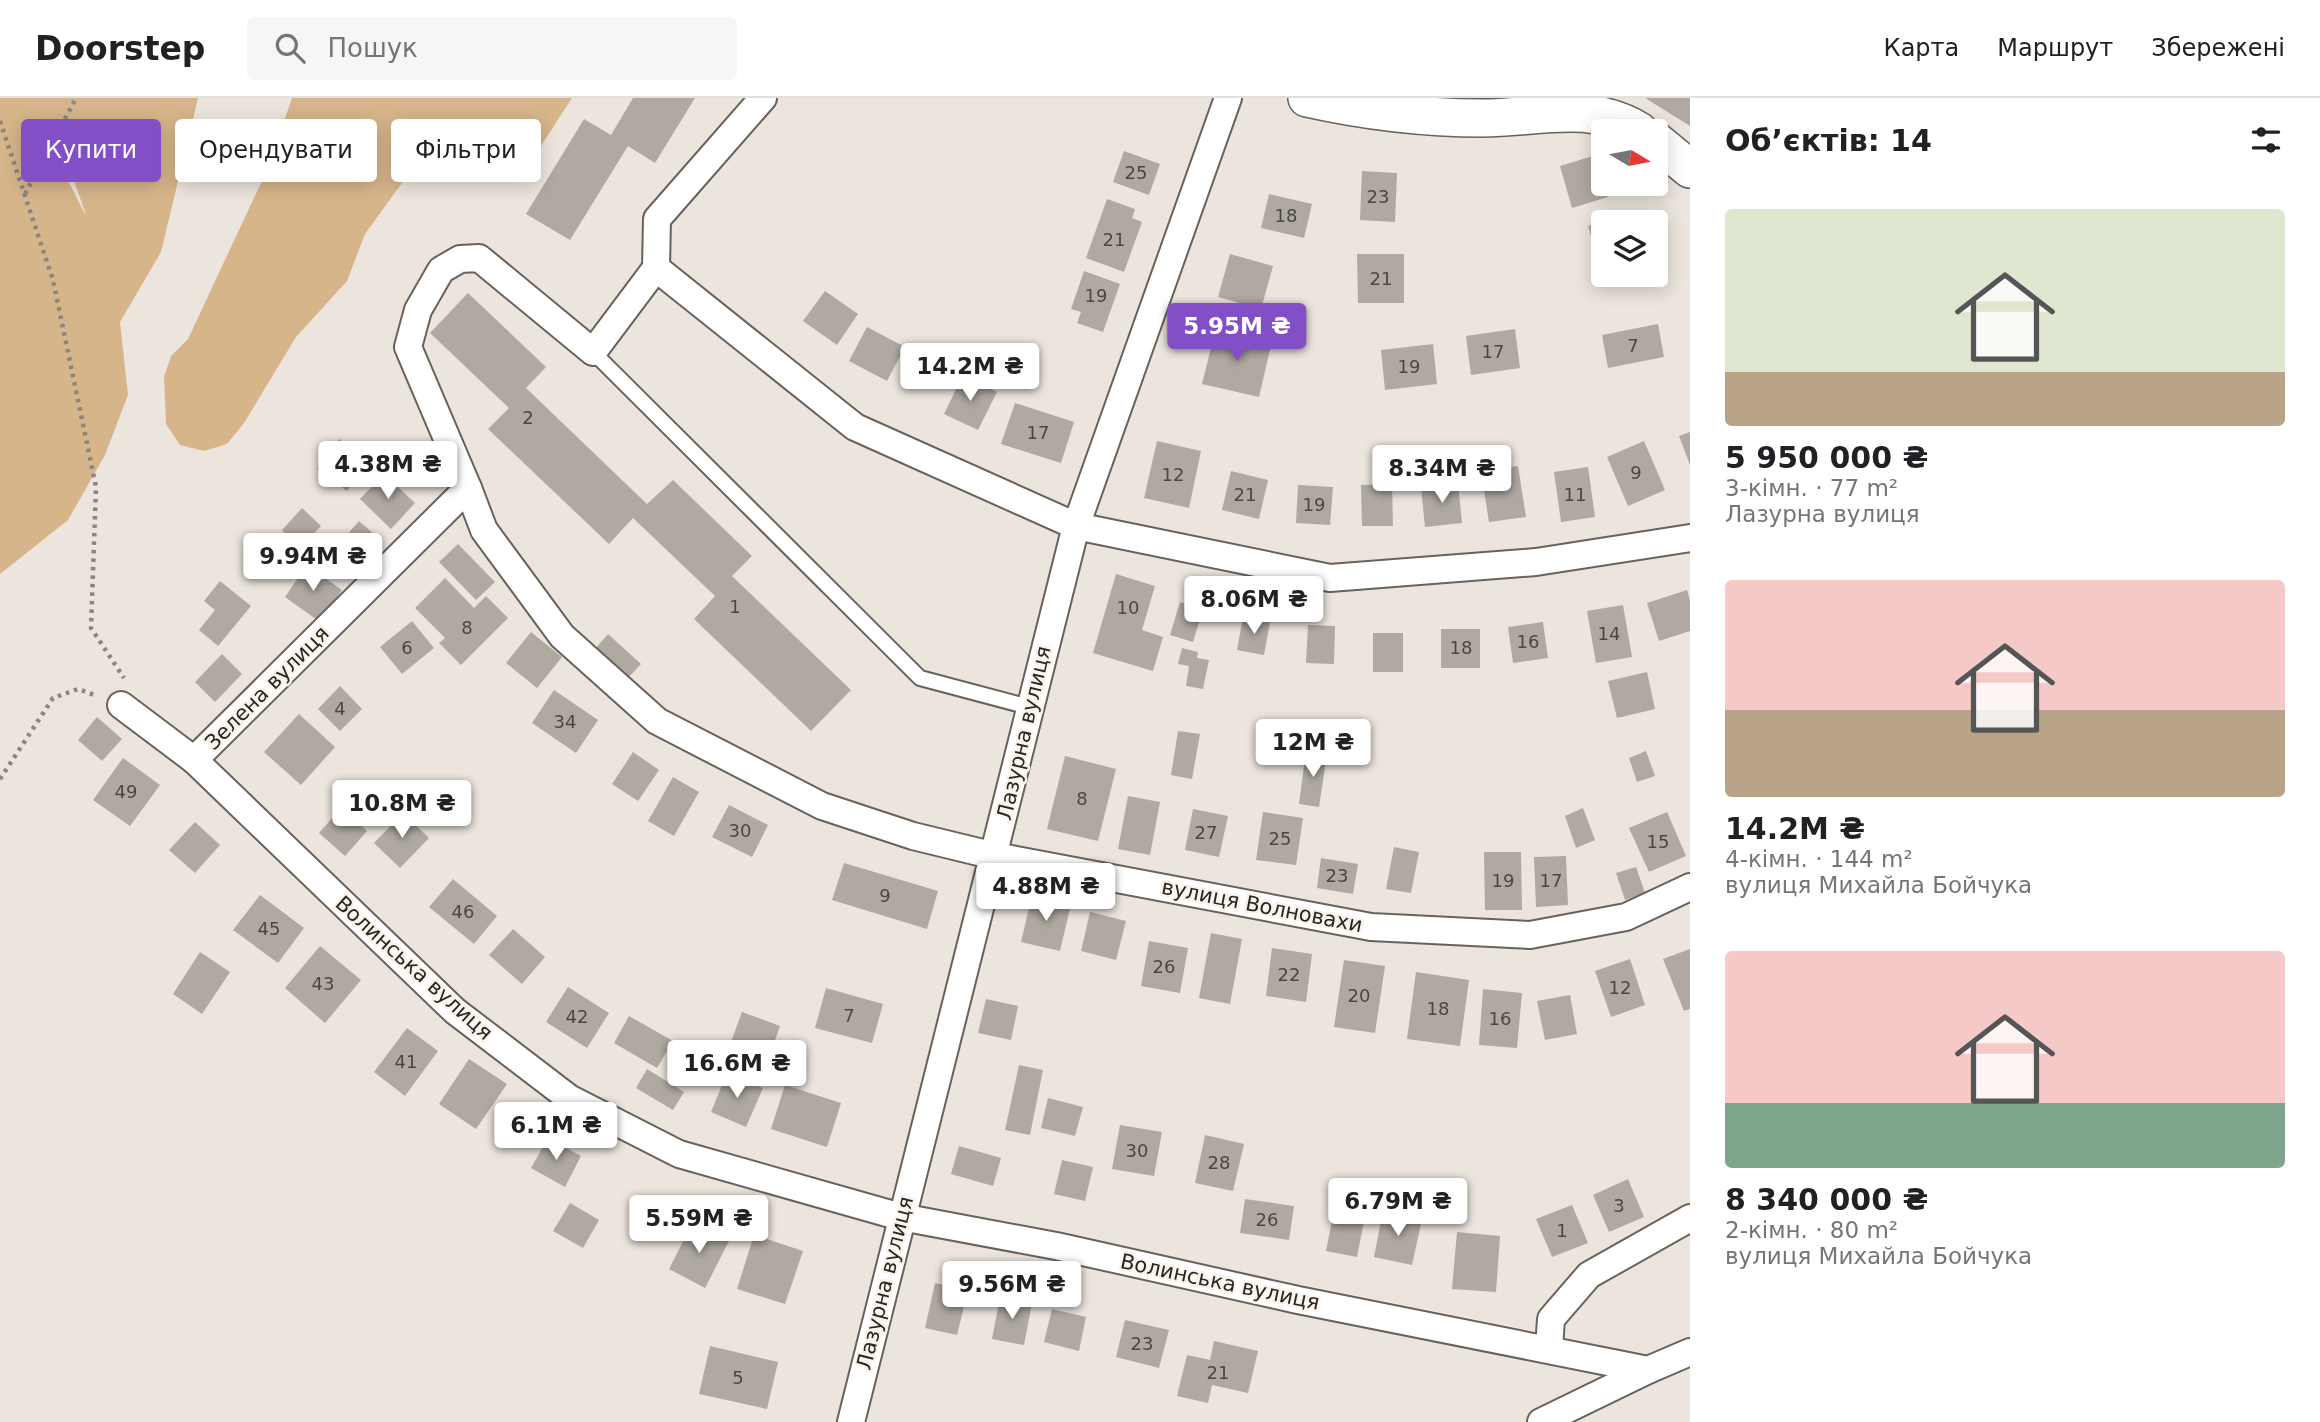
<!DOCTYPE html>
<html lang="uk">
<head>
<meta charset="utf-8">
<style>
	:root { --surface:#fff; --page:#f6f6f6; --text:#202124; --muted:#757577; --line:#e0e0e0; --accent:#824fc7 }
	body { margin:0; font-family:"DejaVu Sans",sans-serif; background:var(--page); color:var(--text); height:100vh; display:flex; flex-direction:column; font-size:26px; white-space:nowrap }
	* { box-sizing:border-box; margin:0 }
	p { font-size:23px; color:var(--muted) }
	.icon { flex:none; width:38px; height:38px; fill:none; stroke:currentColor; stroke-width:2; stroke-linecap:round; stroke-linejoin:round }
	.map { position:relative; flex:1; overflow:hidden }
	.panel { display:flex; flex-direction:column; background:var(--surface); width:630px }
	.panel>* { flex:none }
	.top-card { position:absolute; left:21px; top:21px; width:665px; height:63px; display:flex; gap:14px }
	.needle { width:46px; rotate:100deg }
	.tools { position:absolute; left:1591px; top:21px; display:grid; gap:14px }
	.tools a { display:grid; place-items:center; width:77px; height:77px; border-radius:7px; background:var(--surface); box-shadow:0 4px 18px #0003; font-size:35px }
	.price { position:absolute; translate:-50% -60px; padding:0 16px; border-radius:7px; background:#fff; color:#222; font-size:23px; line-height:46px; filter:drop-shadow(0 2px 4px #0008) }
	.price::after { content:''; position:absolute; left:50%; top:42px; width:21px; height:16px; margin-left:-10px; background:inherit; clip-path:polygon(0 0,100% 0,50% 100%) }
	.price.current { background:var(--accent); color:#fff }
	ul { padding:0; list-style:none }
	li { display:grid; align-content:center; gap:14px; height:371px; padding:0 35px }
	li span { display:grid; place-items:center; height:217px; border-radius:7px; color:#555 }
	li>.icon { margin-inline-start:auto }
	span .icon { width:126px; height:126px; fill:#fffc; stroke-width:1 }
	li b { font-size:30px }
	h2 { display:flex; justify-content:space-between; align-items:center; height:84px; padding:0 35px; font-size:30px }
	.pill { padding:0 24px; border-radius:7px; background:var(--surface); box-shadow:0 4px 18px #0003; font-size:24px; line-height:63px }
	.pill.current { background:var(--accent); color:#fff }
	header { display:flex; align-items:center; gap:42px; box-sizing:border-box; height:98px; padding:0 35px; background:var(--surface); border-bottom:2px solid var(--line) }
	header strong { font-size:33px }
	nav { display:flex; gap:38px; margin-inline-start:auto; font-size:24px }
	.search { width:490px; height:63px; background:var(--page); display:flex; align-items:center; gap:18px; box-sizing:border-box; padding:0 24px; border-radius:7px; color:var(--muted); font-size:26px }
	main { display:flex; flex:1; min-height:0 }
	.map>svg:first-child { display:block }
</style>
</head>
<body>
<header>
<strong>Doorstep</strong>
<div class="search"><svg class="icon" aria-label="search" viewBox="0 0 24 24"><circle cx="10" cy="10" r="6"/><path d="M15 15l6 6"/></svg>Пошук</div>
<nav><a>Карта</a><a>Маршрут</a><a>Збережені</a></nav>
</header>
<main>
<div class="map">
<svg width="1690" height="1324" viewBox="0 0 1690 1324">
	<rect width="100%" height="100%" fill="#ece5dd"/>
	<!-- green -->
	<g fill="#d7b58b" fill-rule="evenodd">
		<path d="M0,0h198l-37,154 -41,70 8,73 -23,60 -37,65 -68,54zM45,37l14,3 27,77 -1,-1z"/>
		<path d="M292,0h280l-46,71 -22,12 -69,-18 -25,9 -45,62 -18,47 -51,56 -52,86 -17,21 -23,7 -24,-6 -14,-21 -2,-47 7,-21 17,-17 80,-171z"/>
	</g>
	<!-- building -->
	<g fill="#afa9a1">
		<path d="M633,0h62l-40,65 -27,-17 -58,94 -44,-26 58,-95 27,16z"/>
		<path d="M1645,0h45v28z"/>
		<path d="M1124,53l36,13 -11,31 -36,-13z"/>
		<path d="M1596,57l12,42 -36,11 -12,-42z"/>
		<path d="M1362,73l35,2 -2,49 -35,-2z"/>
		<path d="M1269,96l43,10 -8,34 -43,-10z"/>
		<path d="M1107,101l28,10 -3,9 10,4 -18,50 -38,-14z"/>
		<path d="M1621,119l1,5h-17z"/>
		<path d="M1603,124v51h-1l-14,-47z"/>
		<path d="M1230,156l43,12 -12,43 -43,-12z"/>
		<path d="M1357,156h47v49h-46z"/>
		<path d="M1084,173l36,13 -17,48 -26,-9 4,-11 -10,-3z"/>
		<path d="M825,193l33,23 -21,31 -34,-24z"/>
		<path d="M468,195l78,74 -20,21 121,116 26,-24 79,76 -20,20 119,114 -40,41 -117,-112 21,-23 -82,-78 -24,26 -121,-115 21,-21 -79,-75z"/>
		<path d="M1658,226l6,33 -56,11 -6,-33z"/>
		<path d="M867,229l38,20 -18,34 -38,-20z"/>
		<path d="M1216,230l56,13 -13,56 -57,-13z"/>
		<path d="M1515,231l5,39 -49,7 -5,-39z"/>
		<path d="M1433,246l4,40 -52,6 -4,-40z"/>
		<path d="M963,277l34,17 -19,38 -34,-16z"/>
		<path d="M1015,305l59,19 -13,41 -60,-19z"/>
		<path d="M1690,334v33l-11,-29z"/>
		<path d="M339,341l30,23 -22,29 -30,-22z"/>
		<path d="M1157,343l44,10 -12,57 -45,-10z"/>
		<path d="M1644,343l21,49 -37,16 -21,-49z"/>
		<path d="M1518,368l8,51 -37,5 -8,-51z"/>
		<path d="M1588,369l7,50 -34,5 -7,-50z"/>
		<path d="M1231,373l37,9 -9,39 -37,-9z"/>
		<path d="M384,376l31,29 -24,26 -31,-30z"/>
		<path d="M1458,385l4,40 -37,4 -4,-40z"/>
		<path d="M1392,386l1,42h-31l-1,-41z"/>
		<path d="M1298,387l35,2 -3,38 -34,-2z"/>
		<path d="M302,410l19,18 -21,22 -18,-18z"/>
		<path d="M359,423l24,21 -32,35 -24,-20z"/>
		<path d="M458,446l37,38 -19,18 -37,-38z"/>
		<path d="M307,467l35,25 -22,32 -35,-25z"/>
		<path d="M1116,476l39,12 -13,44 21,7 -10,34 -60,-18z"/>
		<path d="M445,480l29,30 12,-12 22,22 -47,47 -22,-22 6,-5 -30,-30z"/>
		<path d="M220,483l31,25 -33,40 -19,-16 16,-20 -11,-9z"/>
		<path d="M1687,492l3,11v30l-31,10 -12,-38z"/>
		<path d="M1180,504l23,7 -10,33 -23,-7z"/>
		<path d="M1623,507l9,52 -36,6 -9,-52z"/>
		<path d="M1243,519l27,5 -6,33 -27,-5z"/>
		<path d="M412,523l22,27 -32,26 -22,-27z"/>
		<path d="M1543,524l5,36 -35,5 -5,-36z"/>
		<path d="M1308,527l27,1 -1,38 -28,-1z"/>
		<rect x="1441" y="531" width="39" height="39"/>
		<path d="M531,534l31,25 -25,31 -31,-25z"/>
		<rect x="1373" y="535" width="30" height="39"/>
		<path d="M608,536l33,30 -14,15 -32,-30z"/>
		<path d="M1182,550l16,4 -1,6 12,2 -6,29 -17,-3 3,-20 -11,-2z"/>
		<path d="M222,556l20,20 -27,28 -20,-20z"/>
		<path d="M1647,574l8,37 -38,9 -9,-37z"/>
		<path d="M340,588l22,23 -22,22 -22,-22z"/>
		<path d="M554,592l44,30 -22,33 -44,-30z"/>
		<path d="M299,616l36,33 -34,38 -37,-33z"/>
		<path d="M97,619l25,22 -20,22 -24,-21z"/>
		<path d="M1178,633l22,3 -8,45 -21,-4z"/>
		<path d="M1306,653l21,3 -8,53 -20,-3z"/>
		<path d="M1646,653l9,25 -18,6 -8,-24z"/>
		<path d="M633,654l26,18 -21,31 -26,-17z"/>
		<path d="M1065,658l51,13 -18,72 -51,-12z"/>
		<path d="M123,660l37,27 -30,41 -37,-26z"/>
		<path d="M673,679l26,15 -25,44 -26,-15z"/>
		<path d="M1128,698l32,6 -10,53 -32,-6z"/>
		<path d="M729,707l39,20 -16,32 -40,-20z"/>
		<path d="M341,710l26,23 -22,25 -26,-23z"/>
		<path d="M1583,710l12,32 -19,8 -11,-32z"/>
		<path d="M1193,711l35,7 -9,41 -34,-7z"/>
		<path d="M1263,714l40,6 -7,47 -40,-5z"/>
		<path d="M1667,714l19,44 -37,16 -20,-44z"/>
		<path d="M403,715l26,25 -29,30 -26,-25z"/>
		<path d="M195,724l25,23 -25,28 -26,-23z"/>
		<path d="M1394,749l25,5 -8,41 -25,-4z"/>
		<path d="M1484,754h37l1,58h-37z"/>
		<path d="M1566,758l2,49 -32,2 -2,-50z"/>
		<path d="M1321,760l37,6 -5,30 -36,-6z"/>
		<path d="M844,765l94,28 -11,38 -95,-29z"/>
		<path d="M1636,769l9,26 -20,7 -9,-27z"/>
		<path d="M453,781l44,37 -23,28 -45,-37z"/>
		<path d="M260,797l44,33 -26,35 -45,-33z"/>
		<path d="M1032,797l39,9 -11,47 -39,-9z"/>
		<path d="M1090,814l36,9 -10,39 -35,-9z"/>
		<path d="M513,831l32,28 -23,27 -33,-29z"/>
		<path d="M1211,835l31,6 -12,65 -31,-6z"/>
		<path d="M1149,843l39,7 -8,45 -39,-7z"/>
		<path d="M320,848l41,34 -36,43 -40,-35z"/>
		<path d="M1272,850l40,6 -6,48 -40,-6z"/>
		<path d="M1690,851v60l-6,2 -21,-52z"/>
		<path d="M200,854l30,20 -28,42 -29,-20z"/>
		<path d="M1630,861l15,46 -34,12 -16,-46z"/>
		<path d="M1344,862l41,6 -10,67 -41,-6z"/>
		<path d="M1416,874l53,8 -9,66 -53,-7z"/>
		<path d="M568,889l41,26 -22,35 -41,-26z"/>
		<path d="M826,890l57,16 -11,39 -57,-15z"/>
		<path d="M1483,891l39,4 -5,55 -38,-3z"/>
		<path d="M1570,897l7,39 -32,6 -8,-39z"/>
		<path d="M986,901l32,7 -7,34 -33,-7z"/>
		<path d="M742,914l38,14 -17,49 -39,-14z"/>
		<path d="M629,918l44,25 -16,27 -43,-25z"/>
		<path d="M407,930l31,23 -33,45 -31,-24z"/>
		<path d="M469,961l38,25 -31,45 -37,-25z"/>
		<path d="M1019,967l24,5 -13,65 -25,-5z"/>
		<path d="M647,971l37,23 -11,18 -37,-22z"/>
		<path d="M727,975l36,15 -17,39 -35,-15z"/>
		<path d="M785,987l56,18 -14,44 -56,-18z"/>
		<path d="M1048,1000l35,9 -8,29 -34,-8z"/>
		<path d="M1120,1027l42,7 -8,44 -42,-7z"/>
		<path d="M1205,1037l39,9 -11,47 -38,-8z"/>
		<path d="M548,1040l33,18 -16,31 -34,-19z"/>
		<path d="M959,1048l42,12 -8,28 -42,-12z"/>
		<path d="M1062,1062l31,7 -8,34 -31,-7z"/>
		<path d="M1628,1081l16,38 -35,15 -16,-37z"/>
		<path d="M1245,1101l49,7 -5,34 -49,-7z"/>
		<path d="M570,1105l29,17 -16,28 -30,-17z"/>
		<path d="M1572,1107l16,38 -36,14 -16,-38z"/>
		<path d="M1334,1112l31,6 -8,41 -31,-6z"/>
		<path d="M1383,1112l39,9 -10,46 -38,-8z"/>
		<path d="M693,1124l36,19 -24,47 -36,-19z"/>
		<path d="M1457,1134l43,4 -4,56 -44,-3z"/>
		<path d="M754,1137l49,16 -18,53 -48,-15z"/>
		<path d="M935,1185l33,7 -11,45 -32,-7z"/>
		<path d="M1000,1199l32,6 -8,42 -32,-6z"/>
		<path d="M1052,1211l34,8 -7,34 -35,-9z"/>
		<path d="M1125,1222l44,10 -10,38 -43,-11z"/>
		<path d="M1214,1243l44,10 -10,42 -36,-8 -4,18 -31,-7 10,-41 23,5z"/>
		<path d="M710,1248l68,16 -11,47 -68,-15z"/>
	</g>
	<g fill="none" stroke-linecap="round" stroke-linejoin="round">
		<!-- lane casing -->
		<g stroke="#68625b" stroke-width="18">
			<path id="lane" d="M593,254l327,326 109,29"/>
		</g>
		<!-- street casing -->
		<g stroke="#68625b" stroke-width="30">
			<g id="street">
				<path d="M656,170l199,159 221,99 254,52 206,-16 154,-24"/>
				<path d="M468,390l16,42 78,106 95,85 165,85 91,30 82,20 376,71 159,8 96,-18 64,-30"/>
				<path d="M121,607l73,55 261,251 114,87 110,56 222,63 155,29 242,54 350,70 42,-18"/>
				<path d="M194,662l274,-272 -60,-141 10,-37 23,-40 19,-11 19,-1 114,94 63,-84 1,-49 106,-121"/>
				<path d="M1549,1250l2,-29 38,-44 101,-57"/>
				<path d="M851,1324l225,-896 152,-428"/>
				<path d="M1541,1324l107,-52"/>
			</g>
		</g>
		<!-- secondary casing -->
		<g stroke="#68625b" stroke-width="40">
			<g id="secondary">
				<path d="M1307,0c58,13 116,20 176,20 56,0 105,-18 156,13"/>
				<path d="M1656,43l34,28"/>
			</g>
		</g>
		<!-- path -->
		<g stroke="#89857f" stroke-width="4.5" stroke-dasharray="3.5 5" stroke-linecap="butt">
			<path d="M0,23l53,159 43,207 -5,141 33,50"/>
			<path d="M25,96l51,-96"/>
			<path d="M0,681l53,-81 25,-9 19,7"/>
		</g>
		<!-- lane -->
		<use href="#lane" stroke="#fff" stroke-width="14"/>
		<!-- street -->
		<use href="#street" stroke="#fff" stroke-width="26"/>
		<!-- secondary -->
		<use href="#secondary" stroke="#fff" stroke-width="37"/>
	</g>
	<g text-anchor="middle" stroke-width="5" stroke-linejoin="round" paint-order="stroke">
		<!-- number labels -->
		<g font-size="18" fill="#4a4742">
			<text x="1136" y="81">25</text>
			<text x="1378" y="105">23</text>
			<text x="1286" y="124">18</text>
			<text x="1114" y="148">21</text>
			<text x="1381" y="187">21</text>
			<text x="1096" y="204">19</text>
			<text x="1633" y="254">7</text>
			<text x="1493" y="260">17</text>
			<text x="1409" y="275">19</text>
			<text x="528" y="326">2</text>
			<text x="1038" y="341">17</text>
			<text x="1636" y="381">9</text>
			<text x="1173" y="383">12</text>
			<text x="1245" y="403">21</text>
			<text x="1575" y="403">11</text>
			<text x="1314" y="413">19</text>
			<text x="735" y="515">1</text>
			<text x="1128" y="516">10</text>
			<text x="467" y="536">8</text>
			<text x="1609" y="542">14</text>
			<text x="1528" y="550">16</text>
			<text x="407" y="556">6</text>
			<text x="1461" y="556">18</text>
			<text x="340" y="617">4</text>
			<text x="565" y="630">34</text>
			<text x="126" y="700">49</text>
			<text x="1082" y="707">8</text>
			<text x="740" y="739">30</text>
			<text x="1206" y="741">27</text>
			<text x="1280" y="747">25</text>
			<text x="1658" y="750">15</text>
			<text x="1337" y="784">23</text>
			<text x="1503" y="789">19</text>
			<text x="1551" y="789">17</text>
			<text x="885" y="804">9</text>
			<text x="463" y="820">46</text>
			<text x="269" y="837">45</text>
			<text x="1164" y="875">26</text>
			<text x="1289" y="883">22</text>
			<text x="323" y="892">43</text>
			<text x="1620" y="896">12</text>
			<text x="1359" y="904">20</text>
			<text x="1438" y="917">18</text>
			<text x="849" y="924">7</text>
			<text x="577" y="925">42</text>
			<text x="1500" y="927">16</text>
			<text x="406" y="970">41</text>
			<text x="1137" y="1059">30</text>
			<text x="1219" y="1071">28</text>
			<text x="1619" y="1114">3</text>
			<text x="1267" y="1128">26</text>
			<text x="1562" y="1139">1</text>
			<text x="1142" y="1252">23</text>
			<text x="1218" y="1281">21</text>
			<text x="738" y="1286">5</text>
		</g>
		<!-- street labels -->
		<g font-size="21" fill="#282623" stroke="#f9f3ea">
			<text transform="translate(267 590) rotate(-45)" y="7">Зелена вулиця</text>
			<text transform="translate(1024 635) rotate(-77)" y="7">Лазурна вулиця</text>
			<text transform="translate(1262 808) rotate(11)" y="7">вулиця Волновахи</text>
			<text transform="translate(414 870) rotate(42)" y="7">Волинська вулиця</text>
			<text transform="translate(1220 1184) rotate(12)" y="7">Волинська вулиця</text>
			<text transform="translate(885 1185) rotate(-76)" y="7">Лазурна вулиця</text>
		</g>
	</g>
</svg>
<div class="tools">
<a><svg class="needle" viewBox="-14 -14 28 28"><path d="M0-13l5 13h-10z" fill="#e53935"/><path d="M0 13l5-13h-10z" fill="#757577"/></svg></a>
<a><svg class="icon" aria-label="layers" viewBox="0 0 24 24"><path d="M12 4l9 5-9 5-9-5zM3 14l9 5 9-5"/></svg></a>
</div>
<b class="price current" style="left:1237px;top:265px">5.95M ₴</b>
<b class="price" style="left:970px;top:305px">14.2M ₴</b>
<b class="price" style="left:388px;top:403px">4.38M ₴</b>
<b class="price" style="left:1442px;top:407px">8.34M ₴</b>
<b class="price" style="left:313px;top:495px">9.94M ₴</b>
<b class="price" style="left:1254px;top:538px">8.06M ₴</b>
<b class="price" style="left:1313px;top:681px">12M ₴</b>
<b class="price" style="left:402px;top:742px">10.8M ₴</b>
<b class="price" style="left:1046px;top:825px">4.88M ₴</b>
<b class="price" style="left:737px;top:1002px">16.6M ₴</b>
<b class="price" style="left:556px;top:1064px">6.1M ₴</b>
<b class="price" style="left:1398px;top:1140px">6.79M ₴</b>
<b class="price" style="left:699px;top:1157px">5.59M ₴</b>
<b class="price" style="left:1012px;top:1223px">9.56M ₴</b>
<div class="top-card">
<a class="pill current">Купити</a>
<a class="pill">Орендувати</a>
<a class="pill">Фільтри</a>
</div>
</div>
<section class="panel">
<h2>Об’єктів: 14<svg class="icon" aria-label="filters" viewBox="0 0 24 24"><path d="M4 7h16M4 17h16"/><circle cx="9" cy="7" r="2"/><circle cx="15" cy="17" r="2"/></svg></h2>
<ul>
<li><span style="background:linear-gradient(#dfe7d0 75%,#b9a48a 0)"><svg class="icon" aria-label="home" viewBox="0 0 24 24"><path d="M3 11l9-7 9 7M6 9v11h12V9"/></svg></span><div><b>5 950 000 ₴</b><p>3-кімн. · 77 m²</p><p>Лазурна вулиця</p></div></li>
<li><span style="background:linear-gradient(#f6c9c9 60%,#b9a48a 0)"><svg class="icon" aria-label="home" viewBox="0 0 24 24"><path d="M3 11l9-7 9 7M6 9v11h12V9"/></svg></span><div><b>14.2M ₴</b><p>4-кімн. · 144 m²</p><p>вулиця Михайла Бойчука</p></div></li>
<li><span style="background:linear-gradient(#f6c9c9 70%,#7fa58c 0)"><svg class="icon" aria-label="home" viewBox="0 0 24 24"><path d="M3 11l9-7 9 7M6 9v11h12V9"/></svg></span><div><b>8 340 000 ₴</b><p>2-кімн. · 80 m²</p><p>вулиця Михайла Бойчука</p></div></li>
</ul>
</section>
</main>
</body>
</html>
